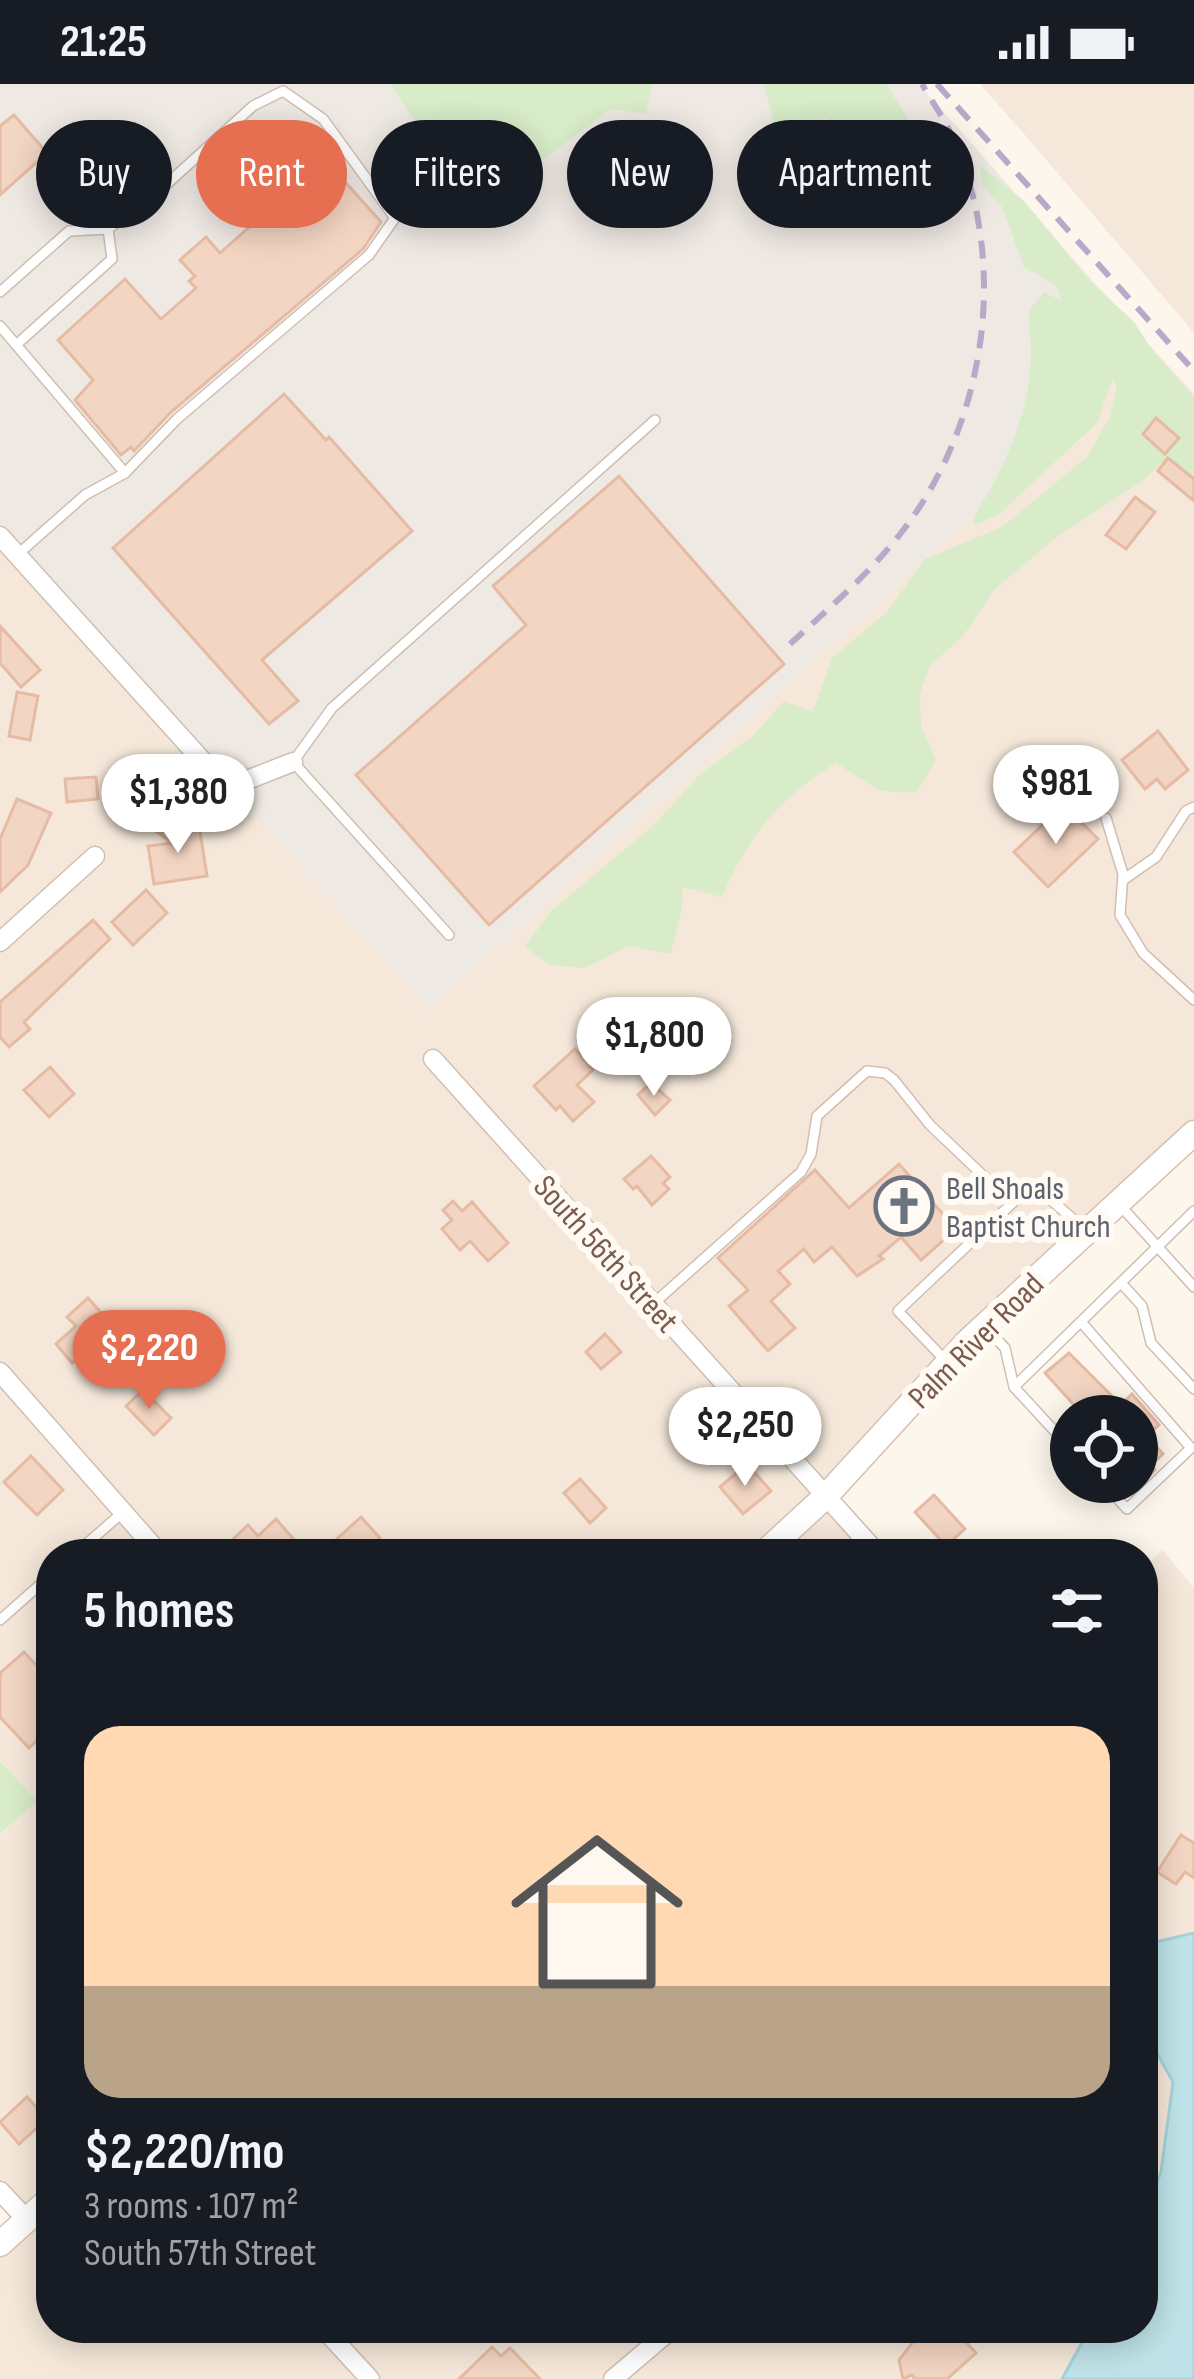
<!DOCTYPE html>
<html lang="en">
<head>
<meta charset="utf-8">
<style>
	:root { --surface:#171b24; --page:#242831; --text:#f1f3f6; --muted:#9ea1a6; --line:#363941; --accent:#e76f51 }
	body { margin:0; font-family:"Sofia Sans Condensed",sans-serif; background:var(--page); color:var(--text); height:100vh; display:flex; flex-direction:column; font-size:45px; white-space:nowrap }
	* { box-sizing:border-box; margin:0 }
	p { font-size:39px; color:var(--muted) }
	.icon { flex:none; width:66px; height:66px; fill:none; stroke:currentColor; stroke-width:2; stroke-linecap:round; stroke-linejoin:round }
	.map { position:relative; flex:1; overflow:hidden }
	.details { position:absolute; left:36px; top:1455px; width:1122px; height:804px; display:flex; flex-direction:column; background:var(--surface); border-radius:48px; box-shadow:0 6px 30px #0003 }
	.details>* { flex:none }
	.guide { position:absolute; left:36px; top:36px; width:1122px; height:108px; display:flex; gap:24px }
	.buttons { position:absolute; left:1050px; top:1311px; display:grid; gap:24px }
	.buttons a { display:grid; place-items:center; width:108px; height:108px; border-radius:50%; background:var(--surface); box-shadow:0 6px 30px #0003; font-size:60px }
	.price { position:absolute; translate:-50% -102px; padding:0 27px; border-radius:42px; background:#fff; color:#222; font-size:39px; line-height:78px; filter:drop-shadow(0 3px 6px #0008) }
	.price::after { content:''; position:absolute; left:50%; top:72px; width:36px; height:27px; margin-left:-18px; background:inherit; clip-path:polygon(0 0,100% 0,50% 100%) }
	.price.current { background:var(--accent); color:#fff }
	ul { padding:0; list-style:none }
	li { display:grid; align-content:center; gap:24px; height:636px; padding:0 48px }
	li+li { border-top:3px solid var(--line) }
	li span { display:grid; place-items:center; height:372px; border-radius:36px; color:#555 }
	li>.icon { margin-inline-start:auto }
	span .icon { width:216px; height:216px; fill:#fffc; stroke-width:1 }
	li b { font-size:51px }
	h2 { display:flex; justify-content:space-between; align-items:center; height:144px; padding:0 48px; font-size:51px }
	.tag { padding:0 42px; border-radius:54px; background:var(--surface); box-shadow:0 6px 30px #0003; font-size:42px; line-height:108px }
	.tag.current { background:var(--accent); color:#fff }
	.status { display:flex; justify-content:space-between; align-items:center; height:84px; padding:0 60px; background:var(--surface); direction:ltr }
	.status svg { height:33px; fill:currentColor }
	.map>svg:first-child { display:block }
</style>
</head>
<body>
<div class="status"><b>21:25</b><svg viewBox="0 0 49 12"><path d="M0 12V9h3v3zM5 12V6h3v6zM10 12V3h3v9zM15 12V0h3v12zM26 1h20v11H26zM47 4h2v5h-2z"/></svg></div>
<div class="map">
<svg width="1194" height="2295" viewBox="0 0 1194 2295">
	<rect width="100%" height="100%" fill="#fdf6ec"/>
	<!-- residential -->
	<g fill="#f5e8da">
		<path d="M980,0h214v249l-169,-198z"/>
		<path d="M1153,265l41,45v736l-437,424h-706v638l-23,21 -28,-30v-348l36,-34 -36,-40v-1229l783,158z"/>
		<path d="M829,1425l40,45h-90z"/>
		<path d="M1163,1466l31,38v345l-51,12v-377z"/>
		<path d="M1143,1944l30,53 -12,91 -18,46z"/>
		<path d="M51,2129v115h1039l-28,51h-1062v-121z"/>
	</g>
	<!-- industrial -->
	<path fill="#efe9e4" d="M0,0h919l234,265 -370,341 -354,319 -429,-477z"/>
	<!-- green -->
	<g fill="#d8ecc9">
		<path d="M390,0h263l-7,30 -35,-5 -93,69 -104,-58z"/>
		<path d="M764,0h122l44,70 -19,24 -48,-9 -38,-52 -37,61z"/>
		<path d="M980,81l45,37 64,78 45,42 16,25 44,50v83l-33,-16 -20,18 -82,53 -65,55 -31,46 -34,31 -9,27 1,32 15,34 -20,33 -36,-2 -44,-28c-55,33 -89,75 -114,134l-40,-10v21l-11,46 -42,-8 -45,22 -34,-3 -25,-18 25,-35 106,-89 43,-48 54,-39 31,-35 29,11 19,-54 55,-46 38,-53 77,-32 85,-70 23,-40 7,-30 -5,-7 -15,43 -99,92 -25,11c3,-19 12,-25 20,-41 30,-61 44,-104 35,-173l16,-20 18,9 -5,-15 -33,-19 -22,-60 -20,-22z"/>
		<path d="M0,1677l37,40 -37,33z"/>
	</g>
	<!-- water -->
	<path fill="#bfe3e8" stroke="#a5d3da" stroke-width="3" d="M1194,1849v446h-132l28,-51h53v-110l18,-46 12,-90 -30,-54v-83z"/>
	<!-- building -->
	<g fill="#f3d5c3" stroke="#e6bba3" stroke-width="3">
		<path d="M14,31l33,38 -47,42v-69z"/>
		<path d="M329,80l52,58 -18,27 -192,163 -37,39 -3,-4 -10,8 -46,-55 18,-20 -35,-40 67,-61 36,40 35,-31 -7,-7 6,-5 -15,-16 26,-23 14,16 71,-63 4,4z"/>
		<path d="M284,310l42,46 3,-3 83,94 -150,129 36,41 -29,23 -156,-176z"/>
		<path d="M1156,334l23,20 -14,16 -22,-20z"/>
		<path d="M1168,374l26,21v22l-36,-30z"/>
		<path d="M619,392l165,188 -295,261 -133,-150 170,-150 -33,-39z"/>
		<path d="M1135,413l20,15 -29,37 -20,-14z"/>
		<path d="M0,542l40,44 -19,17 -21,-24z"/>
		<path d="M17,608l21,4 -8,44 -21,-4z"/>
		<path d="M1158,647l30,39 -23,19 -8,-10 -12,10 -23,-29z"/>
		<path d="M123,692l37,27 -14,21 -38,-27z"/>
		<path d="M96,693l2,22 -31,3 -2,-23z"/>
		<path d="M17,715l34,14 -23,52 -28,27v-53z"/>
		<path d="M1072,729l26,26 -50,48 -34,-35 40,-38 8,9z"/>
		<path d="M199,741l8,51 -53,8 -6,-38 24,-3 -15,-11z"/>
		<path d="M146,806l21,23 -34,32 -21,-23z"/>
		<path d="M93,836l17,19 -86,83 6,7 -21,18 -9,-10v-35z"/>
		<path d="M575,965l18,21 -16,15 17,17 -21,19 -13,-15 -4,4 -22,-24z"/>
		<path d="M50,983l24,27 -25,23 -25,-27z"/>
		<path d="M651,999l19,17 -15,15 -17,-20z"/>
		<path d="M651,1072l19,21 -7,6 6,6 -17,16 -15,-19 -4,3 -9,-10z"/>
		<path d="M899,1080l57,65 -35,31 -20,-23 -22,19 4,3 -26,17 -25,-29 -18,15 -10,-13 -26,22 12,13 -19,17 24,27 -27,23 -39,-45 19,-16 -30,-32 97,-88 34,38z"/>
		<path d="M453,1117l9,10 10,-9 36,41 -20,18 -18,-20 -10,9 -18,-21 10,-9 -9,-10z"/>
		<path d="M88,1214l25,28 -41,37 -16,-19 20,-18 -9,-9z"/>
		<path d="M605,1250l16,18 -20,17 -15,-17z"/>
		<path d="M1069,1269l52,52 11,-11 27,31 -12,11 16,18 -12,11 4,5 -11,11 -7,-4v-61h-53l-39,-43z"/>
		<path d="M143,1306l28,28 -17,17 -28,-29z"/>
		<path d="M31,1372l32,34 -26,25 -33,-33z"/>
		<path d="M747,1380l24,27 -28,23 -23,-27z"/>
		<path d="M580,1395l26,29 -16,15 -26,-30z"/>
		<path d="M934,1411l31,34 -19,17 -31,-34z"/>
		<path d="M361,1433l19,21 -17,16h-27l-7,-8z"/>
		<path d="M276,1435l20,23 -13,12h-42l-11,-12 18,-17 10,11z"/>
		<path d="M24,1568l27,29v46l-22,21 -29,-31v-44z"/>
		<path d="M1181,1751l13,8v35l-9,-6 -9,12 -19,-12z"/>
		<path d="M27,2013l20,22 -28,25 -19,-22z"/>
		<path d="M924,2244h29l23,25 -29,26h-32l-3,-4 -9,4 -4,-19z"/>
		<path d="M492,2263l9,9 9,-8 30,31h-81z"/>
	</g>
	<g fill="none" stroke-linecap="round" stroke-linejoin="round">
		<!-- lane casing -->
		<g stroke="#d1beb0" stroke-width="12">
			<g id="lane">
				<path d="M0,208l69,-61 39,-2 50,-37 95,-86 30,-15 40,28 72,99 -26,37 -192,164 -52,54 -40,22 -68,60"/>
				<path d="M0,242l125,147"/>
				<path d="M16,261l96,-86 -4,-30"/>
				<path d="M1106,734l17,56 -3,41 23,38 51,47"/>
				<path d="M1123,796l33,-23 30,-46 8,-4"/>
				<path d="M449,851l-156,-173 39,-54 323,-288"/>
				<path d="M1118,1119l76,84"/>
				<path d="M1123,1201l19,21 9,37 43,46"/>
				<path d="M653,1220l148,-132 10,-18 6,-38 50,-45 18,2 9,7 36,45 82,78"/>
				<path d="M1082,1239l109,125 -64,61 -25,-27"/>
				<path d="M987,1245l18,19 9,39 57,62"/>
				<path d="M945,1276l-47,-49 126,-119 27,8 36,31"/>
				<path d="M1014,1303l180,-176"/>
				<path d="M75,1470l47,-41"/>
				<path d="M0,1536l51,-45"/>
			</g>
		</g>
		<!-- street casing -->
		<g stroke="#d1beb0" stroke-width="21">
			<g id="street">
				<path d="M0,452l227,252 66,-26"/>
				<path d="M0,858l95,-86"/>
				<path d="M433,975l445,495"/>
				<path d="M0,1288l160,182"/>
				<path d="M0,2107l27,29"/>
				<path d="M323,2244l47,51"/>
				<path d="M613,2295l60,-51"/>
			</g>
		</g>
		<!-- secondary casing -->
		<g stroke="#d6c0b0" stroke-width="27">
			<g id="secondary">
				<path d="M763,1470l63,-58 141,-154 227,-209"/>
				<path d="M0,2160l51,-46"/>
			</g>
		</g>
		<!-- lane -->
		<use href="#lane" stroke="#fff" stroke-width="9"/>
		<!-- street -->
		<use href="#street" stroke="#fff" stroke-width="18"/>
		<!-- secondary -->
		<use href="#secondary" stroke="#fff" stroke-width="24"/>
		<!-- rail -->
		<g stroke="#b9a8c9" stroke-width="6" stroke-dasharray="18 12" stroke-linecap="butt">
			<path d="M937,0l257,287"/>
			<path d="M790,560c38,-35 78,-69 111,-111 86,-110 110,-273 49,-401 -8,-17 -19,-32 -28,-48"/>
		</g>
	</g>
	<!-- icons -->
	<defs>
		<g id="church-ring" transform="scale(3)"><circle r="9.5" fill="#fffaf3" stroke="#6b7280" stroke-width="1.5"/><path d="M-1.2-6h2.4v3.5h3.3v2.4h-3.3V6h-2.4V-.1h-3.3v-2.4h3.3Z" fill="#6b7280"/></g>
	</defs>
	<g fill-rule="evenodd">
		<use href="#church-ring" x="904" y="1122"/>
	</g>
	<g text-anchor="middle" stroke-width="12" stroke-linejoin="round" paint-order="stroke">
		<!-- worship labels -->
		<g font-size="33" fill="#5b616d" stroke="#fffaf3" text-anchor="start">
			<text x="946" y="1115">Bell Shoals<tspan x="946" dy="38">Baptist Church</tspan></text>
		</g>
		<!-- street labels -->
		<g font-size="33" fill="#7a5c4d" stroke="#fffaf3">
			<text transform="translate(607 1169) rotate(48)" y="12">South 56th Street</text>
			<text transform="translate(975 1256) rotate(-45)" y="12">Palm River Road</text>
		</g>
	</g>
</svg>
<div class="buttons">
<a><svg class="icon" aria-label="locate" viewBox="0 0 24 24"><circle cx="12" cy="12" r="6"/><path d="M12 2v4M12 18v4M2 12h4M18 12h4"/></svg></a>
</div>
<b class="price" style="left:1056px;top:763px">$981</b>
<b class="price" style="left:178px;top:772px">$1,380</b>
<b class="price" style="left:654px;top:1015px">$1,800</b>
<b class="price current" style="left:149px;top:1328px">$2,220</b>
<b class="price" style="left:745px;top:1405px">$2,250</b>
<div class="guide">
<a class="tag">Buy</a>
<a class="tag current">Rent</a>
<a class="tag">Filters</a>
<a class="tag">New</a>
<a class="tag">Apartment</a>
</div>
<section class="details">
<h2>5 homes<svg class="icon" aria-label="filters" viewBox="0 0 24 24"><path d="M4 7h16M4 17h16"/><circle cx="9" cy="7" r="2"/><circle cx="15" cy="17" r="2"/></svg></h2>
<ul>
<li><span style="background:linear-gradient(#ffd9b3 70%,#b9a48a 0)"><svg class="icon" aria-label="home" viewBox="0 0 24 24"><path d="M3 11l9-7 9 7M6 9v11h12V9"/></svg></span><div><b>$2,220/mo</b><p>3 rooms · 107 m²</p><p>South 57th Street</p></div></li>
</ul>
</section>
</div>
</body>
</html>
